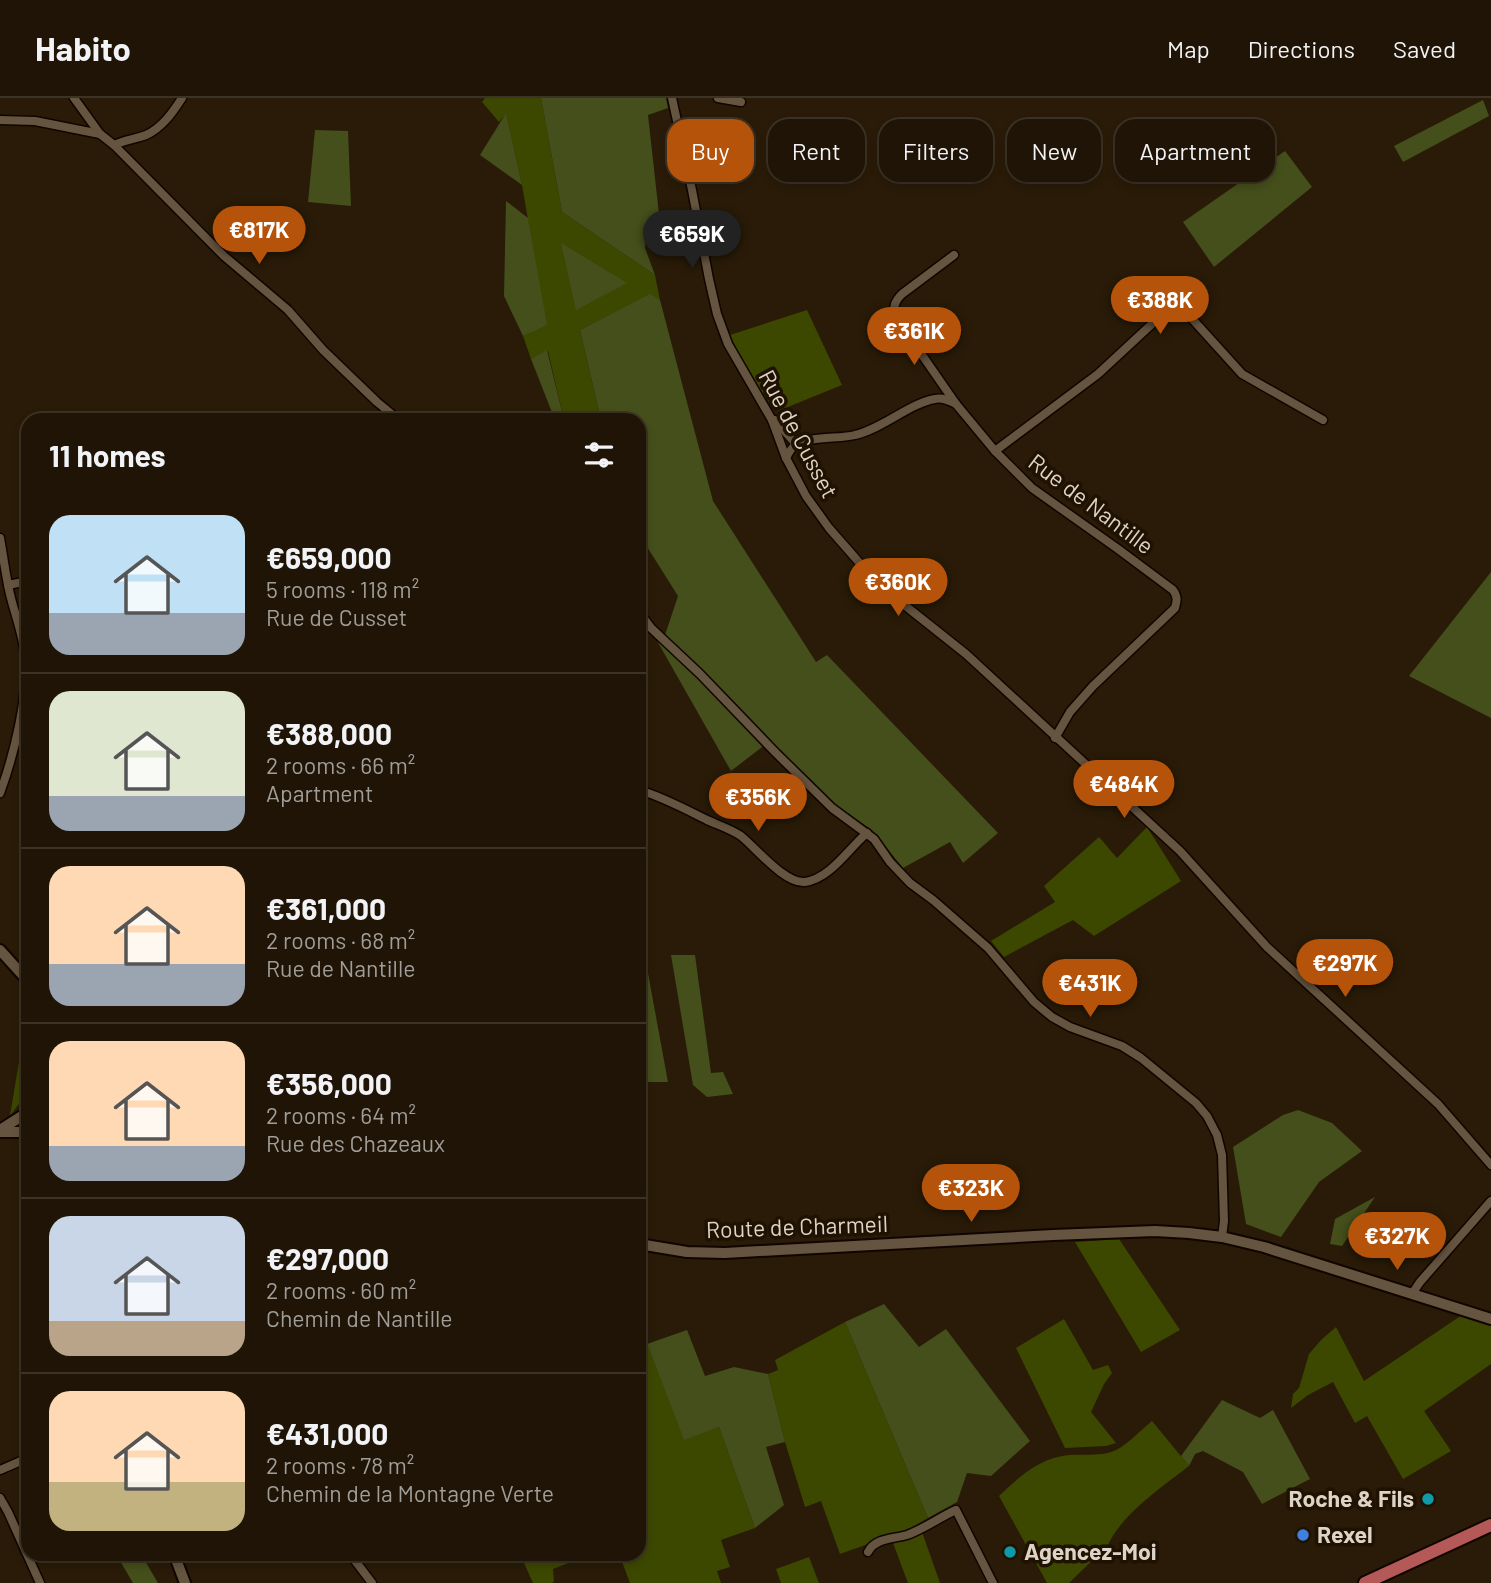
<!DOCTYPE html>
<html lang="en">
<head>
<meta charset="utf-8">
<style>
	:root { --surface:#1f1405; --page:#271d0f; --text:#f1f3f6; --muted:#a19e9a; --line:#3c3327; --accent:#b45309 }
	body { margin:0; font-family:Barlow,sans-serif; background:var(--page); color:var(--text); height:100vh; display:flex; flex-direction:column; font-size:26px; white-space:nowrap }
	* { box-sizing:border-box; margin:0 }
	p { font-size:23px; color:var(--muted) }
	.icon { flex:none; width:38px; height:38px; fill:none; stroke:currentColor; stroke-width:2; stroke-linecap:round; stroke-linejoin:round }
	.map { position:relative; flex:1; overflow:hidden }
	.panel { position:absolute; left:21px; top:315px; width:625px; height:1148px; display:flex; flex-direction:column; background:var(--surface); border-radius:21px; box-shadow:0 4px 10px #0003,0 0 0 2px var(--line) }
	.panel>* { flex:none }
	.banner { position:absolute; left:667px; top:21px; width:665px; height:63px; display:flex; gap:14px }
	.price { position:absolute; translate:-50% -60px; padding:0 16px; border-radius:24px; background:var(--accent); color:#fff; font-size:23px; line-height:46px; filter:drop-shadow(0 2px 4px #0008) }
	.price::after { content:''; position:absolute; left:50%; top:42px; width:21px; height:16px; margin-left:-10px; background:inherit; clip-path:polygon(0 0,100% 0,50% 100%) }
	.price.active { background:#222; color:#fff }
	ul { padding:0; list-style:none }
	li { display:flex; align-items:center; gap:21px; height:175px; padding:0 28px }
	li+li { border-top:2px solid var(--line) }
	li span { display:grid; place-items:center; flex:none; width:196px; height:140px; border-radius:21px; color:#555 }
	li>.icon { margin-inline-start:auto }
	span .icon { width:84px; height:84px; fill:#fffc; stroke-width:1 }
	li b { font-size:30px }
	h2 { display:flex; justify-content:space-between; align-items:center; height:84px; padding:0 28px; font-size:30px }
	.pill { padding:0 24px; border-radius:21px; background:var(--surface); box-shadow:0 4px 10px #0003,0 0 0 2px var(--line); font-size:24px; line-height:63px }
	.pill.active { background:var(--accent); color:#fff }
	header { display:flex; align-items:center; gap:42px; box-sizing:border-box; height:98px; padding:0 35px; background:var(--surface); border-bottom:2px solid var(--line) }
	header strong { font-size:33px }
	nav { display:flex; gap:38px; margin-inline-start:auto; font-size:24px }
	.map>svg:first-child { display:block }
</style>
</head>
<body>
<header>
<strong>Habito</strong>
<nav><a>Map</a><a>Directions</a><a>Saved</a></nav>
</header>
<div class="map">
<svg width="1491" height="1485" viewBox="0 0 1491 1485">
	<rect width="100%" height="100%" fill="#291b07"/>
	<!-- green -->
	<g fill="#3c4800">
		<path d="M485,0h56l21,114 93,63 5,25 -10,-5 -70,35 21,90h-37l-16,-69 -17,8 -8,-23 23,-12 -24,-139 -16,-71 -7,8 -17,-20z"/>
		<path d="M807,212l35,75 -64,26c-22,-20 -35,-49 -48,-76z"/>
		<path d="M1147,729l34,54 -87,55 -21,-16 -69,37 -13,-16 64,-39 -11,-16 55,-49 18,21z"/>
		<path d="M28,909v89l-7,5 -11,15z"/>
		<path d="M1119,1141l61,91 -39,22 -66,-110z"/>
		<path d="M1462,1217l29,9v40l-67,47 27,40 -48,28 -36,-63 -12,7 -22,-41 -25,13 -17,13 2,-14 6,-6 10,-34 12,-14 15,-13 28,54z"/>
		<path d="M1064,1221l29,51 15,-5 4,8 -8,11 -13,28 25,31 -10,3 -41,2 -49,-100z"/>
		<path d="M845,1224l83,196 -21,12 -67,24 -19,-53 -16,6 -20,-65 -17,-68 10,-4 -3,-10z"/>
		<path d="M647,1246l37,95 35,-12 36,101 -34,12 9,27 -13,4 4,12h-91l-11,-29h20v-207z"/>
		<path d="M1152,1323l37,45c-26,20 -68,49 -81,79l-39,38h-22l-48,-87c20,-19 40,-38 70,-41 15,-1 35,2 49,-6 12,-7 23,-19 34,-28z"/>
		<path d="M922,1434l18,51h-32l-15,-40z"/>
		<path d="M520,1456h71l-38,15 1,13 -3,1h-18z"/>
		<path d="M809,1459l10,26h-38l-5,-14z"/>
	</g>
	<!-- forest -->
	<g fill="#444f1b">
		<path d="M541,0h125l2,10 -20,7 11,99 -12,7 -2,27 10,27 -93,-63z"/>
		<path d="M1483,2l6,16 -86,46 -9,-16z"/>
		<path d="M506,15l16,72 -42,-30z"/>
		<path d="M315,32l33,1 3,75 -43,-4z"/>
		<path d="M1285,53l27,36 -98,80 -31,-45z"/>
		<path d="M506,103l22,17 19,107 -24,11 -19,-40z"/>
		<path d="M561,145l66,40 -51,27z"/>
		<path d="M650,196l10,6 53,201 103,161 11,-7 171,178 -35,30 -13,-21 -47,26 -31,-38 -39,-27 -63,-62 -39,30 -75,-132 9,-4 13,-39 -39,-62v-114h-38l-21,-90z"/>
		<path d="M547,252l17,70h-9l-24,-61z"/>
		<path d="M1491,474v146l-82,-42z"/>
		<path d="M671,857h24l16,118 12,-1 10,22 -26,3 -14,-12z"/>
		<path d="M639,859h6l23,125h-29z"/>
		<path d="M1298,1012l34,13 30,28 -43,31 -38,55 -35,-13 -13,-77 50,-32z"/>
		<path d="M1375,1099l-33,49 -12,-2 5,-25z"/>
		<path d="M884,1206l35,43 27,-18 84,112 -39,35 -24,-3 -10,29 -29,16 -83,-196z"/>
		<path d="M687,1232l18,46 29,-9 34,7 17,68 -19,5 18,58 -29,23 -36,-101 -35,13 -37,-96z"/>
		<path d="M1222,1302l38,18 13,-8 37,69 -48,25 -19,-32 -40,-21 -8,3 -6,12 -8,-10z"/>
		<path d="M116,1456h25l17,29h-25z"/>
	</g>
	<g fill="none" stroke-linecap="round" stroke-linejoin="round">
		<!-- street casing -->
		<g stroke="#110500" stroke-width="11">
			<g id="street">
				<path d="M74,0l26,36 14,11 110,111 64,54 35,40 54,52 22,18"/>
				<path d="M672,0l20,92 17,89 8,35 11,30 44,76 14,38 20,38 23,32 42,48 17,16 78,62 214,197 87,96 171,157 53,61"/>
				<path d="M718,0l23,4"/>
				<path d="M0,22l35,1 65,13"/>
				<path d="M114,47c10,-5 22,-6 32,-10 16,-7 27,-23 36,-37"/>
				<path d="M954,157l-52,39c-7,7 -9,12 -7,22l61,88"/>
				<path d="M772,322h3l21,24"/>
				<path d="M995,353l103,-77 69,-64 9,-2 9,3 57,63 81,46"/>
				<path d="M786,360c2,-4 6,-11 10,-13 12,-9 45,-6 59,-10 27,-6 55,-32 80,-36 7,-2 15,2 21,5l39,47 37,37 86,61 55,41c5,7 4,11 2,18l-82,78 -23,26 -15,26"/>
				<path d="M0,440c4,21 6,43 12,64 5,18 11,34 13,53 4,40 -11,100 -25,138"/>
				<path d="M8,487l20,-4"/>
				<path d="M639,514l12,16 49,46 76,79 56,55 42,31 16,23 20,21 23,17 55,48 46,54 18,15 18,10 52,19 19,12 55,45 11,13 10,19 5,20 2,66 -2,16"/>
				<path d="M639,692c24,7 46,19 68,30 11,5 24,9 34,16 16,13 44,48 64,46 25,-3 44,-34 62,-49"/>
				<path d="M1412,1196l8,-12 71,-81"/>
				<path d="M0,1372l28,-12"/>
				<path d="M0,1400l8,14 32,71"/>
				<path d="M868,1454c7,-14 25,-13 39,-17 17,-6 33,-18 49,-25l37,73"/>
				<path d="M350,1456l22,29"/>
			</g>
		</g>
		<!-- secondary casing -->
		<g stroke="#110500" stroke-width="14">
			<g id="secondary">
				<path d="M0,852l28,31"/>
				<path d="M0,1032l25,-16"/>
				<path d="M0,1034h28"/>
				<path d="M639,1146l48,8 38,1 328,-18 102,-4 34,2 33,4 42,10 227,72"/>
				<path d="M174,1456l11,29"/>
			</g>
		</g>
		<!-- primary casing -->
		<g stroke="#110500" stroke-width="16">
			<path id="primary" d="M1365,1485l126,-58"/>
		</g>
		<!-- street -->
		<use href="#street" stroke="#65543f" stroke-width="8"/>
		<!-- secondary -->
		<use href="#secondary" stroke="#65543f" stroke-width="10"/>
		<!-- primary -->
		<use href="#primary" stroke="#b45958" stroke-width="12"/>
	</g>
	<!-- markers -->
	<g fill="#0f9aa8" stroke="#1f1201" stroke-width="2.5">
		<circle cx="1428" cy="1401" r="7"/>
		<circle cx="1010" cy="1454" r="7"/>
	</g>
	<circle fill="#3f7fe0" stroke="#1f1201" stroke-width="2.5" cx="1303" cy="1437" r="7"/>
	<g text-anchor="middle" stroke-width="7" stroke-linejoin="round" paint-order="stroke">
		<!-- street labels -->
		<g font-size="23" fill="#ddd3c7" stroke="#1f1201">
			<text transform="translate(798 336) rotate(62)" y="8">Rue de Cusset</text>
			<text transform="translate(1091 406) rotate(37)" y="8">Rue de Nantille</text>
			<text transform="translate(797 1129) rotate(-2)" y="8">Route de Charmeil</text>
		</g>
		<!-- poi labels -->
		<g font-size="23" font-weight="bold" fill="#ddd3c7" stroke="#1f1201" text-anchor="start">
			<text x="1414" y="1409" text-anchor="end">Roche &amp; Fils</text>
			<text x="1317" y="1445">Rexel</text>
			<text x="1024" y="1462">Agencez-Moi</text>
		</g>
	</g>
</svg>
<b class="price" style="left:259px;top:168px">€817K</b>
<b class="price active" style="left:692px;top:172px">€659K</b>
<b class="price" style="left:1160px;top:238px">€388K</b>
<b class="price" style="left:914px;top:269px">€361K</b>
<b class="price" style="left:898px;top:520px">€360K</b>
<b class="price" style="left:1124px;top:722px">€484K</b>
<b class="price" style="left:758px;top:735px">€356K</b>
<b class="price" style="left:1345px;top:901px">€297K</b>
<b class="price" style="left:1090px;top:921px">€431K</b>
<b class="price" style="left:971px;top:1126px">€323K</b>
<b class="price" style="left:1397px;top:1174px">€327K</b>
<div class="banner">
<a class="pill active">Buy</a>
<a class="pill">Rent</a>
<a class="pill">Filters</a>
<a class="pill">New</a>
<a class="pill">Apartment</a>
</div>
<section class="panel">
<h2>11 homes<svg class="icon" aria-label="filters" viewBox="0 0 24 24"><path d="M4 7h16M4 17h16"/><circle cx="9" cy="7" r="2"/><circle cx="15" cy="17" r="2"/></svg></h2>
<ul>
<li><span style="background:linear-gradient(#bfe0f5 70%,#9aa5b1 0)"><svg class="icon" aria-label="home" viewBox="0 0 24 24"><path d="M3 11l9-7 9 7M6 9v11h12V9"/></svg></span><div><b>€659,000</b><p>5 rooms · 118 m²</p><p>Rue de Cusset</p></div></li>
<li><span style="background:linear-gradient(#dfe7d0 75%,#9aa5b1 0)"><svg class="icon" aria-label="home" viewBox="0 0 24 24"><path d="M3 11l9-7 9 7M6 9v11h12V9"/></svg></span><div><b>€388,000</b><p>2 rooms · 66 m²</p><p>Apartment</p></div></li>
<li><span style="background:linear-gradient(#ffd9b3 70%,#9aa5b1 0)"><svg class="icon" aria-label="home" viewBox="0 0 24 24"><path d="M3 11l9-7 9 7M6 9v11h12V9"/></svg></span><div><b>€361,000</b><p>2 rooms · 68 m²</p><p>Rue de Nantille</p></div></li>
<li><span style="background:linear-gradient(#ffd9b3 75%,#9aa5b1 0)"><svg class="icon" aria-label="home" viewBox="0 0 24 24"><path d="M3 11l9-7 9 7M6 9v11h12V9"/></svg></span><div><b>€356,000</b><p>2 rooms · 64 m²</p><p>Rue des Chazeaux</p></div></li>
<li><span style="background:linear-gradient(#c9d6e8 75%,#b9a48a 0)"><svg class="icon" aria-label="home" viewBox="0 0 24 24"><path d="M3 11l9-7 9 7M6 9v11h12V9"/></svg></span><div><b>€297,000</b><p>2 rooms · 60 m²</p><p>Chemin de Nantille</p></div></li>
<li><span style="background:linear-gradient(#ffd9b3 65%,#c2b280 0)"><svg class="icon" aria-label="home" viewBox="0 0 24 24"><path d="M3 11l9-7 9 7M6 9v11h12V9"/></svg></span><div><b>€431,000</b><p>2 rooms · 78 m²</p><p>Chemin de la Montagne Verte</p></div></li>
</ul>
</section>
</div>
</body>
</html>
